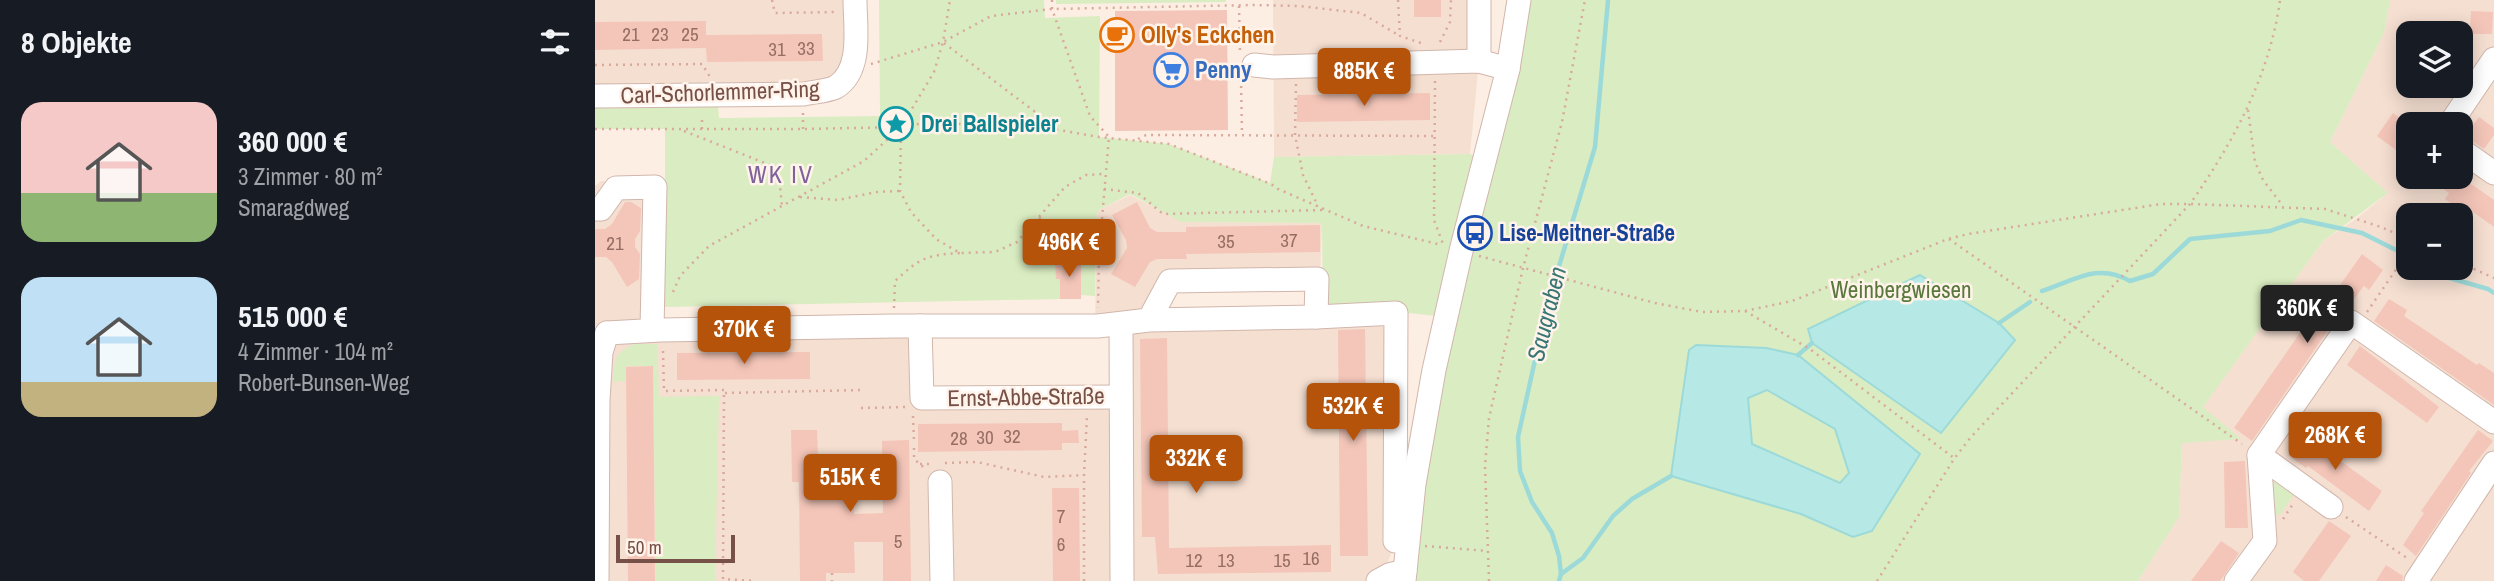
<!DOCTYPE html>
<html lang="de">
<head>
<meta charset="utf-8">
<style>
	:root { --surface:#171b24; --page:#20242c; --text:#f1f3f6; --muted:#9ea1a6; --accent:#b45309 }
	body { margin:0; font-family:"Archivo Narrow",sans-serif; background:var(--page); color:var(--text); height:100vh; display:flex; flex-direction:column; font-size:26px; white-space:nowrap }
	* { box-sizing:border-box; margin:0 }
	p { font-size:23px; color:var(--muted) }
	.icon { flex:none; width:38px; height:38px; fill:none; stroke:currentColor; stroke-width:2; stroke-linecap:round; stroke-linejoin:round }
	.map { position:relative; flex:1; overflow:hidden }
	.drawer { display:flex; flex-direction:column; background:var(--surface); width:595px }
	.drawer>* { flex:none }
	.fabs { position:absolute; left:1801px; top:21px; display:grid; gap:14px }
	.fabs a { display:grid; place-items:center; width:77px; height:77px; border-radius:14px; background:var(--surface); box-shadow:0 4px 18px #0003; font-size:35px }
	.scale { position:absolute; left:21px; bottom:18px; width:119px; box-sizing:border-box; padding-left:7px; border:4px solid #775048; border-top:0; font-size:19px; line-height:24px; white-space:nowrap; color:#775048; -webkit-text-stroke:5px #fff3ea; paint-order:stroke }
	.price { position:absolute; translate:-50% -60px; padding:0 16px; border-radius:7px; background:var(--accent); color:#fff; font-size:23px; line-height:46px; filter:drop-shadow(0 2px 4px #0008) }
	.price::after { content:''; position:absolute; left:50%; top:42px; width:21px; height:16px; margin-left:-10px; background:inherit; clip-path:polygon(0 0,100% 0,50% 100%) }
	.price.current { background:#222; color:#fff }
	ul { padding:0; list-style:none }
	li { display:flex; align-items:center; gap:21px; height:175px; padding:0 21px }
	li span { display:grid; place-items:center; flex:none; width:196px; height:140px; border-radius:21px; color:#555 }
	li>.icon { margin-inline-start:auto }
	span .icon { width:84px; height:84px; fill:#fffc; stroke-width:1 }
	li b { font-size:30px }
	h2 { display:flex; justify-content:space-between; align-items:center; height:84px; padding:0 21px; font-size:30px }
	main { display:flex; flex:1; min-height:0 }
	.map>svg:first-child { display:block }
</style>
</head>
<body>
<main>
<section class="drawer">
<h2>8 Objekte<svg class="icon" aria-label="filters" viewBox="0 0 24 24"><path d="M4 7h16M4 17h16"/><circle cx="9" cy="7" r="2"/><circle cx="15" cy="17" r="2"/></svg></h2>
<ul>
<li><span style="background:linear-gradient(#f6c9c9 65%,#8fb573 0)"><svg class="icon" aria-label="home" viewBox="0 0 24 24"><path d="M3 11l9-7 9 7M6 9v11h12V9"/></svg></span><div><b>360 000 €</b><p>3 Zimmer · 80 m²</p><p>Smaragdweg</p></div></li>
<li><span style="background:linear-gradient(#bfe0f5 75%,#c2b280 0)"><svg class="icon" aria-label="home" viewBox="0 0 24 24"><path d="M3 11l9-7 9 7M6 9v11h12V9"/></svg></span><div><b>515 000 €</b><p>4 Zimmer · 104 m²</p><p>Robert-Bunsen-Weg</p></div></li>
</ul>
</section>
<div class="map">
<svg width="1899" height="581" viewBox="0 0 1899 581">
	<rect width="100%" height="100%" fill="#fdeee3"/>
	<!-- residential -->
	<g fill="#f5dfd1" fill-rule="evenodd">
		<path d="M0,0h260l-1,54 -19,33 -240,7z"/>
		<path d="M678,0h206v61l-9,93 -196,3z"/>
		<path d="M1795,0h104v581h-356l41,-64 3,-75 20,-34 121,-167 34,-23 31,-25 -58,-51 54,-109zM1813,33h53v53h-53zM1813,124h53v53h-53zM1813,215h53v53h-53z"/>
		<path d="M6,181l59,1v144l265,-6 2,75 185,-3 3,189h-515l-1,-248 -4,-2v-145z"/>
		<path d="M535,195l52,27 140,1 -2,57 -150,1 -21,38 245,-4v232l-14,34h-258l-1,-256h-26l2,-114z"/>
	</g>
	<!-- green -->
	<g fill="#daecc1">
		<path d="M284,0h165l1,18 55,-2 -1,121 70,7 101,39 4,-26 196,-3 12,5 -36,158 -47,-5 -76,1 -1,-90 -141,-1 -51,-28 -33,17 -2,85 -14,-1 -1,-35h-24v19h4v20l-395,8v-178h-70v-24h123l1,13 161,-2z"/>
		<path d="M461,0h170v2l-170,2z"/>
		<path d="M934,0h861l-6,33 -54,109 58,51 -65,48 -120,166 38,32 -59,4 -3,74 -41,64h-727l24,-180z"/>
		<path d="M40,344h22l2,53 60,-1 -4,185h-59l-3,-215h-27l-1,15 -12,1c1,-21 1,-30 22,-38z"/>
		<path d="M1674,472l29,17 -19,27 -11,-7z"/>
	</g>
	<!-- water -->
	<g fill="#b6e8e6" stroke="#9cdad9" stroke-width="2" fill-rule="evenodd">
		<path d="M1325,275l79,48 16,17 -74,93 -129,-90 -4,-14z"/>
		<path d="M1101,345l70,3 32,7 122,99 -48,77 -19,6 -52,-23 -130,-38 18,-126zM1172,390l68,39 14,44 -9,10 -88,-39 -4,-46z"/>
	</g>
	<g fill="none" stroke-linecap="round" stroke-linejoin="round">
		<!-- stream -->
		<g stroke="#9cdad9" stroke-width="4.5">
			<path d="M1833,268l11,7 49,14 6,4"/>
			<path d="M1447,291c32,-10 55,-29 88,-10l23,-7 37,-35 80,-8 31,-11 61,13 46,23"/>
			<path d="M1404,323l31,-21"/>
			<path d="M1203,355l14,-12"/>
			<path d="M966,574l22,-16 30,-42 19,-17 39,-23"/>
			<path d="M964,581l2,-7 -2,-18 -7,-23 -20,-31 -12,-31 -2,-34 29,-131 48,-159 13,-147"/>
		</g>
	</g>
	<!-- building -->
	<g fill="#f4c6b9">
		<rect x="819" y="0" width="27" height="17"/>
		<path d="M632,10l1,120 -113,1v-120z"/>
		<path d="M1876,11l22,1 -1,22h-22z"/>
		<path d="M111,21v14l116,-1 1,27 -116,1 -1,-14 -111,2v-28z"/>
		<path d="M835,93v27l-133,2v-27z"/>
		<path d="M1798,113l15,11v18l-8,11 -23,-17z"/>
		<path d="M1884,117l15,11v7l-10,14 -19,-13z"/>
		<path d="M1831,177h35l33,23v27l-29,-21 -4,5 -16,-12 4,-6z"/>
		<path d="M30,202h6l10,6 -1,23 -5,8v8l5,7 -1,25 -12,8 -15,-25 -6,-5h-11v-28h10l7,-5z"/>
		<path d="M542,202l13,26 7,4h29v-5l134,-2v27l-134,2 1,5h-30l-7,3 -15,25 -24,-13 16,-26 -1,-8 -14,-25z"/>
		<path d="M1767,254l21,16 -14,20 -5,-4 -18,23 -7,5 -87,127 -18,-13 86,-124 14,-19 4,3z"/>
		<path d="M460,260h26v39h-21v-20h-4z"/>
		<path d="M1794,299l18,11 -3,6 73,49 2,-2 15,10v32l-120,-84z"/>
		<path d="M770,329l3,227h-28l-2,-226z"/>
		<path d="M572,338l2,210 162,-3v27l-173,2 -3,-37h-13l-2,-198z"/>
		<path d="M1765,346l79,61 -12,16 -80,-58z"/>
		<path d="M215,352v27l-133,1v-27z"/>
		<path d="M58,366l2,215h-27l-2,-214z"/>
		<path d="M467,423v8l16,-1 1,13h-17v7l-144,2v-28z"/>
		<path d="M196,430h26l1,28h7v26h29v30l29,-1 -1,-72 27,-1 2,141h-28v-39h-29l1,31h-29v8h-26l-1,-99h-7z"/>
		<path d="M1883,430l15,11 -24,30 2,2 -55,83 -13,-11 21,-32 -3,-2z"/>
		<path d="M1708,434l79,57 -13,20 -61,-45 -2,2 -18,-13z"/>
		<path d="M1650,461l3,67h-23l-1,-66z"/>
		<path d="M457,488h27l1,93h-27z"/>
		<path d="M1734,521l22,15 -32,45h-15l-11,-9z"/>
		<path d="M1626,541l18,12 -16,24 -3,4h-29z"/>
		<path d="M1791,565l17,11 -1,5h-26z"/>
	</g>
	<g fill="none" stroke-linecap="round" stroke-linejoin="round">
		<!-- minor casing -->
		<g stroke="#d1b6ac" stroke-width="25">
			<g id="minor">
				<path d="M884,61v-61"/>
				<path d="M659,65l19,2 206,-6 29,8"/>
				<path d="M0,96l209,-2c9,-2 24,-3 32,-7 27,-17 19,-60 19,-87"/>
				<path d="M1855,124l44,-65"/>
				<path d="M1866,150l33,23"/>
				<path d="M0,209h6l15,-21 39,-1 -3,143"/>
				<path d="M721,317l80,-4 -1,228"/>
				<path d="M526,324l1,257"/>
				<path d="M325,326l2,72 198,-1"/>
				<path d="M12,333l54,-3 232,-4h205l51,-6 167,-3 1,-38 -147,2 -21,39"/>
				<path d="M1664,455l72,52"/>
				<path d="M345,482l2,99"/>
				<path d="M2,581l1,-181 3,-48 6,-19"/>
				<path d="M783,581l11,-6 16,-4"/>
				<path d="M809,581l10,-97 20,-114 27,-119 47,-182 11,-69"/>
				<path d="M1641,581l29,-40 -6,-86 92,-133 143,100"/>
				<path d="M1821,581l78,-118"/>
			</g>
		</g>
		<!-- path -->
		<g stroke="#d9a99c" stroke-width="2.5" stroke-dasharray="2 5" stroke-linecap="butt">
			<path d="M177,0l3,13 63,-1"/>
			<path d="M457,0v9l38,107 19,21 -10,117 -1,54"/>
			<path d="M803,0l2,36 21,7"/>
			<path d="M644,6l1,45"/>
			<path d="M845,42l10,-20 1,-22"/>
			<path d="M349,43l115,87"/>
			<path d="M276,64l72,-22 48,-26 61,-7 201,-4 46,1 62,7 39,23"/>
			<path d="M0,65l107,-1 8,13"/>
			<path d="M646,79l1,56"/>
			<path d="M840,81l-1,139 9,24"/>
			<path d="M701,84l-1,51 8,40 15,31"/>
			<path d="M1653,110l7,52 8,18 20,26"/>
			<path d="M306,127l-1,64 11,21 25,27 24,14 35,-1 22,-10 48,-55 21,-12 17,-1"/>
			<path d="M0,129h208l98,-2 29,-5 129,8 40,7 70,7 102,40 7,5 85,37 79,19"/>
			<path d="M107,129v-14"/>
			<path d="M208,129v-18"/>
			<path d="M89,131l86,34 9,12 3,29"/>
			<path d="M543,139l8,-4 289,1"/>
			<path d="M509,189l34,4 25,21 160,-4"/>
			<path d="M205,197l38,3 38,-8 24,-1"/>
			<path d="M444,218l60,36"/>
			<path d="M1354,239l293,205"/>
			<path d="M884,256l176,47 47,9 43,-1 47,-10 156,-62 20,-5 193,-30h29l135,5 56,18 27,12"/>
			<path d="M1866,263l33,15"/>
			<path d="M78,292l7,-16 29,-30 155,-85 37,-34 33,-55 9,-30 7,-42"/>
			<path d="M299,308l1,-27c25,-23 31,-26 65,-28"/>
			<path d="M1150,311l65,38 144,109"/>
			<path d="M1772,312l41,-60"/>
			<path d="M68,351l1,40 60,-1 -1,189 33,2"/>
			<path d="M130,393l136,-3"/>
			<path d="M266,408l46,-1"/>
			<path d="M318,416l1,25"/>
			<path d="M319,448v11l13,11"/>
			<path d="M350,463l32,-1 67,15 40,-2"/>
			<path d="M325,464h12"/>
			<path d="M1751,517l61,41"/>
			<path d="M1688,519l10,-15"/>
			<path d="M830,546l63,5"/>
			<path d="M237,573v8"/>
			<path d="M489,581v-106l3,-59"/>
			<path d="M894,581l-4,-115 4,-48 34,-150 39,-146 23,-122"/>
			<path d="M1282,581l77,-122 17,-22 219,-233c43,-61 80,-129 90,-204"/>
		</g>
		<!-- minor -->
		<use href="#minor" stroke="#fff" stroke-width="23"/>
	</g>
	<!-- icons -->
	<defs>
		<g id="cafe-ring" transform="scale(1.75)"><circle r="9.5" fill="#fff3ea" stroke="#e8710a" stroke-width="1.5"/><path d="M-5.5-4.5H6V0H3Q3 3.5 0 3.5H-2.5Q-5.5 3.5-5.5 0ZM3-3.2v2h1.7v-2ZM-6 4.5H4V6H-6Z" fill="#e8710a"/></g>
		<g id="supermarket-ring" transform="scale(1.75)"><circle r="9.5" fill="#fff3ea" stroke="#3f7fe0" stroke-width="1.5"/><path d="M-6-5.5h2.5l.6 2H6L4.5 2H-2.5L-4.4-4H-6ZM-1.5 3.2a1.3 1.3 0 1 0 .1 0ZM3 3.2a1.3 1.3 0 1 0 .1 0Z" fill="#3f7fe0"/></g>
		<g id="sight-ring" transform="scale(1.75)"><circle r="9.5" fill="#fff3ea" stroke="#0f9aa8" stroke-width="1.5"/><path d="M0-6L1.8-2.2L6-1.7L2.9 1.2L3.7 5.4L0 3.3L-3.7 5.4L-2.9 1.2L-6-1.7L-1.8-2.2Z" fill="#0f9aa8"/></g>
		<g id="bus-ring" transform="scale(1.75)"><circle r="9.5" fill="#fff3ea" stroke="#1a4fb4" stroke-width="1.5"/><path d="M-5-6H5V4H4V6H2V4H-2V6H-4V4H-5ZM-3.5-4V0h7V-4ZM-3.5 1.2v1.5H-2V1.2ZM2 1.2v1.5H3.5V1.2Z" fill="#1a4fb4"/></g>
	</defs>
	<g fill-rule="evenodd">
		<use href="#cafe-ring" x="522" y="35"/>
		<use href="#supermarket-ring" x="576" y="70"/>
		<use href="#sight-ring" x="301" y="124"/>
		<use href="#bus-ring" x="880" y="233"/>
	</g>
	<g text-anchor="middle" stroke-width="5" stroke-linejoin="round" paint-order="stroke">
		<!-- number labels -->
		<g font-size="19" fill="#966e64">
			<text x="36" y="41">21</text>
			<text x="65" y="41">23</text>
			<text x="95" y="41">25</text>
			<text x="211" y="55">33</text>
			<text x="182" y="56">31</text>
			<text x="694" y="247">37</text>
			<text x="631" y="248">35</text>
			<text x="20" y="250">21</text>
			<text x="417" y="443">32</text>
			<text x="390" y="444">30</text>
			<text x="364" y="445">28</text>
			<text x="466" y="523">7</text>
			<text x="303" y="548">5</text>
			<text x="466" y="551">6</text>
			<text x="716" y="565">16</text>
			<text x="599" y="567">12</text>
			<text x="631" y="567">13</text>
			<text x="687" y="567">15</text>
		</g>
		<!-- food labels -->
		<g font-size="23" font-weight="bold" fill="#c56008" stroke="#fff3ea" text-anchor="start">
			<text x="546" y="43">Olly's Eckchen</text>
		</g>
		<!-- shop labels -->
		<g font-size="23" font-weight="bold" fill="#366cbe" stroke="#fff3ea" text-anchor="start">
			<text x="600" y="78">Penny</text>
		</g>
		<!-- street labels -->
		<g font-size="23" fill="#775048" stroke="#fff3ea">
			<text transform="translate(125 92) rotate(-2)" y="8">Carl-Schorlemmer-Ring</text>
			<text transform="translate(431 397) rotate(-1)" y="8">Ernst-Abbe-Straße</text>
		</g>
		<!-- culture labels -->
		<g font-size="23" font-weight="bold" fill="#0d838f" stroke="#fff3ea" text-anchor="start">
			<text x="326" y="132">Drei Ballspieler</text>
		</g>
		<!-- transit labels -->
		<g font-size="23" font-weight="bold" fill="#164399" stroke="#fff3ea" text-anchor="start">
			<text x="904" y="241">Lise-Meitner-Straße</text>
		</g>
		<!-- park labels -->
		<g font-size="23" fill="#58783c" stroke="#fff3ea">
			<text x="1306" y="298">Weinbergwiesen</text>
		</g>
		<!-- neighbourhood labels -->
		<g font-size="24" letter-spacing="2" fill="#7e639b" stroke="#fff3ea">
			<text x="186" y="183">WK IV</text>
		</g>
		<!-- water labels -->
		<g font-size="24" font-style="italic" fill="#387675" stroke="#fff3ea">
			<text transform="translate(952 314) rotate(-76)" y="8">Saugraben</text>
		</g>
	</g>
</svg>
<div class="fabs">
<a><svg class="icon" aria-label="layers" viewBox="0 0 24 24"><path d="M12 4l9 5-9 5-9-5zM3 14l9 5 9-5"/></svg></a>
<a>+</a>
<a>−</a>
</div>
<div class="scale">50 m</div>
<b class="price" style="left:769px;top:108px">885K €</b>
<b class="price" style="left:474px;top:279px">496K €</b>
<b class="price current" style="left:1712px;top:345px">360K €</b>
<b class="price" style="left:149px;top:366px">370K €</b>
<b class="price" style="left:758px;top:443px">532K €</b>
<b class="price" style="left:1740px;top:472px">268K €</b>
<b class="price" style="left:601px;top:495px">332K €</b>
<b class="price" style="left:255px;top:514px">515K €</b>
</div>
</main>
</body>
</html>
